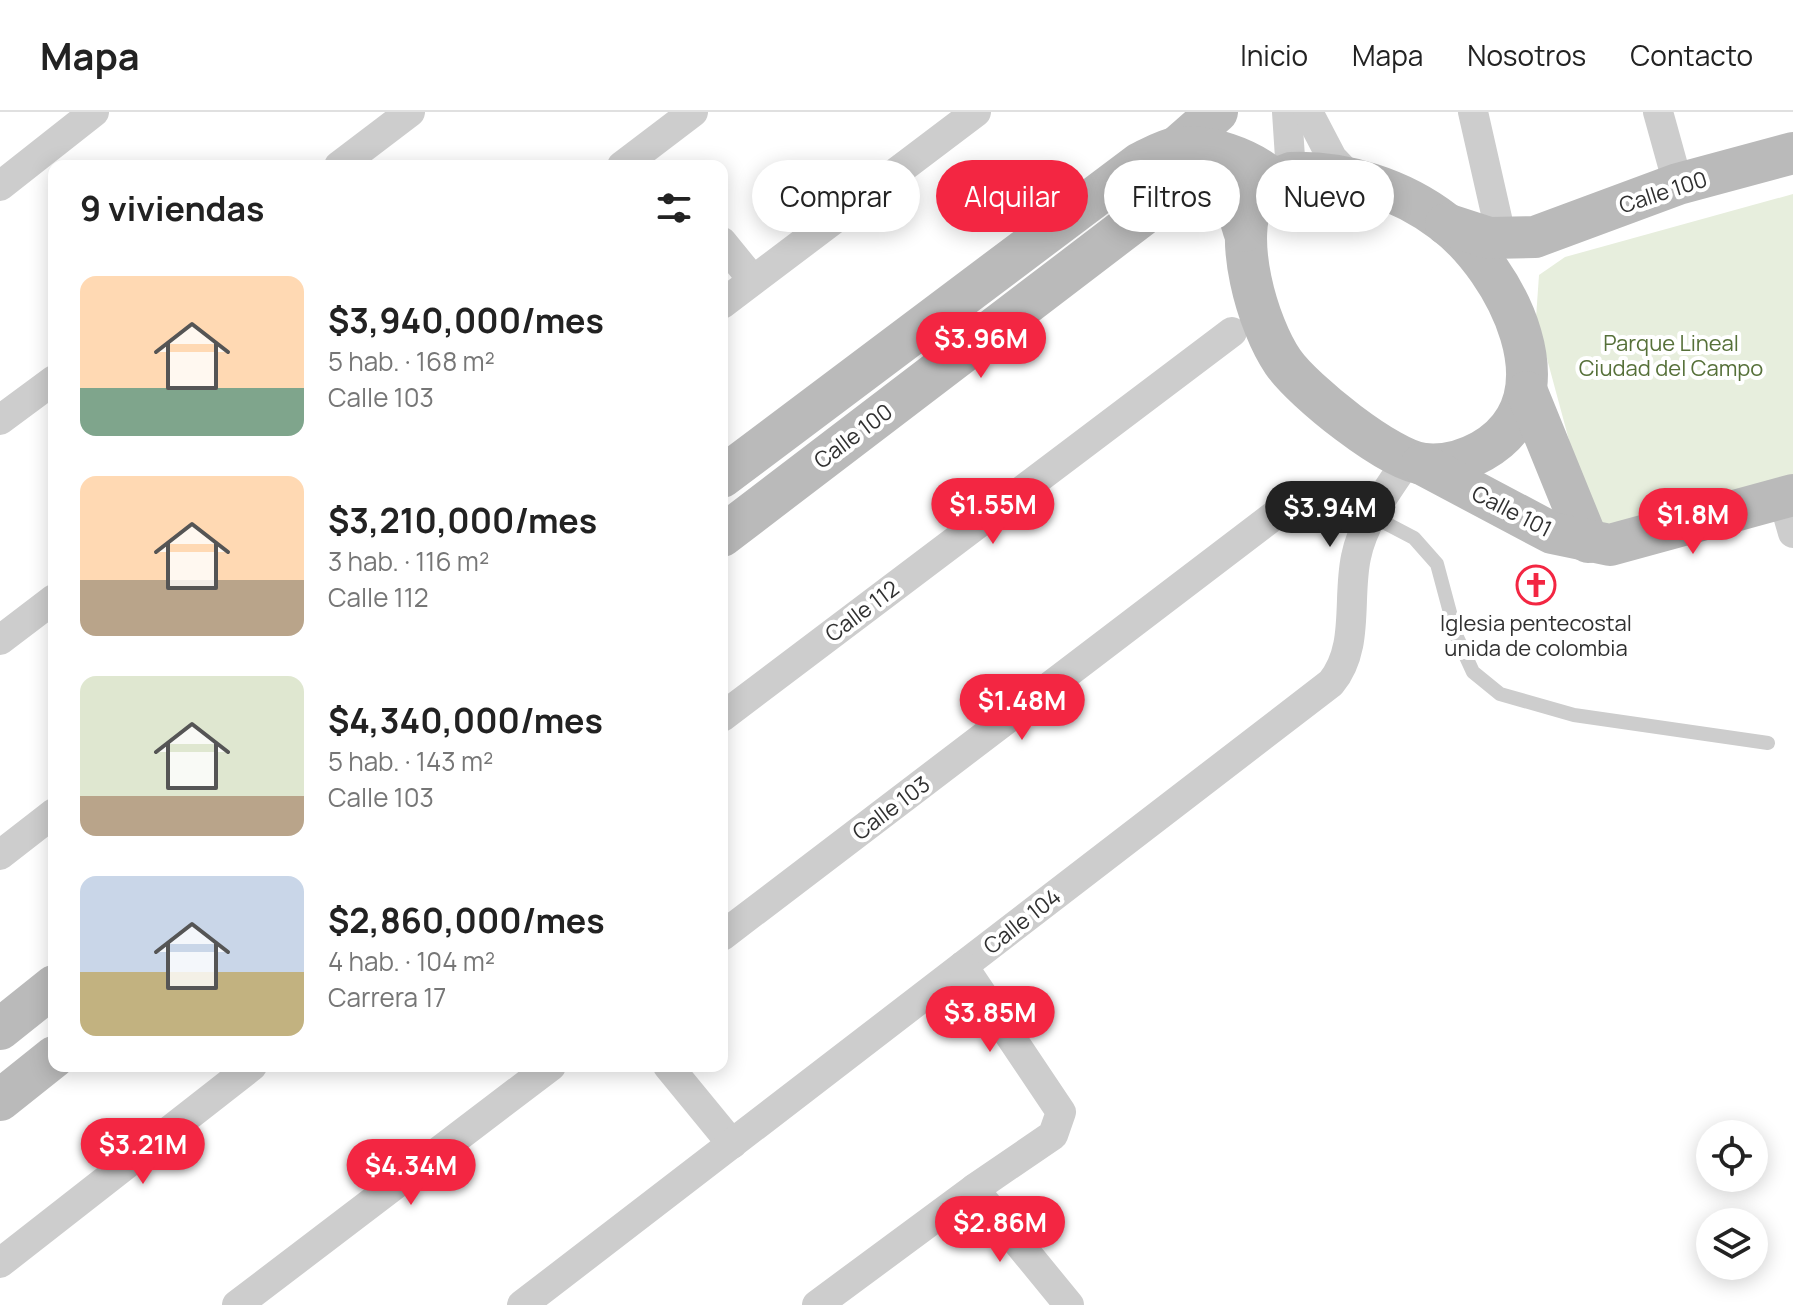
<!DOCTYPE html>
<html lang="es">
<head>
<meta charset="utf-8">
<style>
	:root { --surface:#fff; --page:#f6f6f6; --text:#222; --muted:#767676; --line:#e0e0e0; --accent:#f32642 }
	body { margin:0; font-family:Manrope,sans-serif; background:var(--page); color:var(--text); height:100vh; display:flex; flex-direction:column; font-size:30px; white-space:nowrap }
	* { box-sizing:border-box; margin:0 }
	p { font-size:26px; color:var(--muted) }
	.icon { flex:none; width:44px; height:44px; fill:none; stroke:currentColor; stroke-width:2; stroke-linecap:round; stroke-linejoin:round }
	.map { position:relative; flex:1; overflow:hidden }
	.sheet { position:absolute; left:48px; top:48px; width:680px; height:912px; display:flex; flex-direction:column; background:var(--surface); border-radius:16px; box-shadow:0 4px 20px #0003 }
	.sheet>* { flex:none }
	.banner { position:absolute; left:752px; top:48px; width:760px; height:72px; display:flex; gap:16px }
	.buttons { position:absolute; left:1696px; top:1008px; display:grid; gap:16px }
	.buttons a { display:grid; place-items:center; width:72px; height:72px; border-radius:50%; background:var(--surface); box-shadow:0 4px 20px #0003; font-size:40px }
	.price { position:absolute; translate:-50% -68px; padding:0 18px; border-radius:28px; background:var(--accent); color:#fff; font-size:26px; line-height:52px; filter:drop-shadow(0 2px 4px #0008) }
	.price::after { content:''; position:absolute; left:50%; top:48px; width:24px; height:18px; margin-left:-12px; background:inherit; clip-path:polygon(0 0,100% 0,50% 100%) }
	.price.selected { background:#222; color:#fff }
	ul { padding:0; list-style:none }
	li { display:flex; align-items:center; gap:24px; height:200px; padding:0 32px }
	li span { display:grid; place-items:center; flex:none; width:224px; height:160px; border-radius:16px; color:#555 }
	li>.icon { margin-inline-start:auto }
	span .icon { width:96px; height:96px; fill:#fffc; stroke-width:1 }
	li b { font-size:34px }
	h2 { display:flex; justify-content:space-between; align-items:center; height:96px; padding:0 32px; font-size:34px }
	.chip { padding:0 28px; border-radius:36px; background:var(--surface); box-shadow:0 4px 20px #0003; font-size:28px; line-height:72px }
	.chip.selected { background:var(--accent); color:#fff }
	header { display:flex; align-items:center; gap:48px; box-sizing:border-box; height:112px; padding:0 40px; background:var(--surface); border-bottom:2px solid var(--line) }
	header strong { font-size:38px }
	nav { display:flex; gap:44px; margin-inline-start:auto; font-size:28px }
	.map>svg:first-child { display:block }
</style>
</head>
<body>
<header>
<strong>Mapa</strong>
<nav><a>Inicio</a><a>Mapa</a><a>Nosotros</a><a>Contacto</a></nav>
</header>
<div class="map">
<svg width="1793" height="1193" viewBox="0 0 1793 1193">
	<rect width="100%" height="100%" fill="#fff"/>
	<!-- green -->
	<path fill="#e7eedd" d="M1793,82v282l-200,53 -57,-211 3,-43 26,-18z"/>
	<g fill="none" stroke-linecap="round" stroke-linejoin="round">
		<!-- lane -->
		<path stroke="#cdcdcd" stroke-width="14" d="M1372,404l42,22 23,26 19,71 17,37 27,22 74,21 194,28"/>
		<!-- street -->
		<g stroke="#cdcdcd" stroke-width="30">
			<path d="M1287,0l4,61"/>
			<path d="M1308,0l24,46 20,21"/>
			<path d="M1473,0l29,128"/>
			<path d="M1658,0l20,72"/>
			<path d="M339,54l71,-54"/>
			<path d="M622,54l71,-54"/>
			<path d="M0,74l94,-74"/>
			<path d="M722,130l31,38"/>
			<path d="M722,192l254,-192"/>
			<path d="M0,308l54,-40"/>
			<path d="M1783,386l10,35"/>
			<path d="M0,528l54,-41"/>
			<path d="M722,605l510,-385"/>
			<path d="M0,743l54,-42"/>
			<path d="M722,824l566,-431"/>
			<path d="M668,954l64,78"/>
			<path d="M974,1077l95,116"/>
			<path d="M0,1151l252,-197"/>
			<path d="M237,1193l314,-239"/>
			<path d="M522,1193l809,-622c29,-35 16,-84 25,-126 7,-36 33,-69 53,-99"/>
			<path d="M817,1193l157,-116 79,-54 8,-23 -98,-146"/>
		</g>
		<!-- secondary -->
		<g stroke="#bababa" stroke-width="42">
			<path d="M1176,36l41,-36"/>
			<path d="M1291,61c53,-2 110,16 153,49 62,47 130,177 38,229 -18,10 -38,15 -58,13 -34,-3 -121,-73 -141,-102 -25,-36 -52,-127 -27,-167 8,-12 21,-17 35,-22z"/>
			<path d="M1446,112l43,14 46,-1 143,-53 115,-31"/>
			<path d="M1527,280l61,150"/>
			<path d="M1422,352l130,69 58,12 183,-50"/>
			<path d="M722,365l418,-314c11,-5 24,-13 36,-15 33,-4 72,10 97,31"/>
			<path d="M722,424l455,-347c41,-9 56,2 67,42"/>
			<path d="M0,917l54,-43"/>
			<path d="M0,988l54,-43"/>
		</g>
	</g>
	<!-- icons -->
	<defs>
		<g id="church-ring" transform="scale(2)"><circle r="9.5" fill="#fff" stroke="#f32642" stroke-width="1.5"/><path d="M-1.2-6h2.4v3.5h3.3v2.4h-3.3V6h-2.4V-.1h-3.3v-2.4h3.3Z" fill="#f32642"/></g>
	</defs>
	<g fill-rule="evenodd">
		<use href="#church-ring" x="1536" y="473"/>
	</g>
	<g text-anchor="middle" stroke-width="8" stroke-linejoin="round" paint-order="stroke">
		<!-- street labels -->
		<g font-size="22" fill="#303030" stroke="#fff">
			<text transform="translate(1663 80) rotate(-18)" y="8">Calle 100</text>
			<text transform="translate(853 324) rotate(-37)" y="8">Calle 100</text>
			<text transform="translate(1512 399) rotate(27)" y="8">Calle 101</text>
			<text transform="translate(862 499) rotate(-37)" y="8">Calle 112</text>
			<text transform="translate(891 696) rotate(-37)" y="8">Calle 103</text>
			<text transform="translate(1022 809) rotate(-38)" y="8">Calle 104</text>
		</g>
		<!-- park labels -->
		<g font-size="22" fill="#567039" stroke="#fff">
			<text x="1671" y="239">Parque Lineal<tspan x="1671" dy="25">Ciudad del Campo</tspan></text>
		</g>
		<!-- poi labels -->
		<g font-size="22" fill="#303030" stroke="#fff">
			<text x="1536" y="519">Iglesia pentecostal<tspan x="1536" dy="25">unida de colombia</tspan></text>
		</g>
	</g>
</svg>
<div class="buttons">
<a><svg class="icon" aria-label="locate" viewBox="0 0 24 24"><circle cx="12" cy="12" r="6"/><path d="M12 2v4M12 18v4M2 12h4M18 12h4"/></svg></a>
<a><svg class="icon" aria-label="layers" viewBox="0 0 24 24"><path d="M12 4l9 5-9 5-9-5zM3 14l9 5 9-5"/></svg></a>
</div>
<b class="price" style="left:981px;top:268px">$3.96M</b>
<b class="price" style="left:993px;top:434px">$1.55M</b>
<b class="price selected" style="left:1330px;top:437px">$3.94M</b>
<b class="price" style="left:1693px;top:444px">$1.8M</b>
<b class="price" style="left:1022px;top:630px">$1.48M</b>
<b class="price" style="left:990px;top:942px">$3.85M</b>
<b class="price" style="left:143px;top:1074px">$3.21M</b>
<b class="price" style="left:411px;top:1095px">$4.34M</b>
<b class="price" style="left:1000px;top:1152px">$2.86M</b>
<div class="banner">
<a class="chip">Comprar</a>
<a class="chip selected">Alquilar</a>
<a class="chip">Filtros</a>
<a class="chip">Nuevo</a>
</div>
<section class="sheet">
<h2>9 viviendas<svg class="icon" aria-label="filters" viewBox="0 0 24 24"><path d="M4 7h16M4 17h16"/><circle cx="9" cy="7" r="2"/><circle cx="15" cy="17" r="2"/></svg></h2>
<ul>
<li><span style="background:linear-gradient(#ffd9b3 70%,#7fa58c 0)"><svg class="icon" aria-label="home" viewBox="0 0 24 24"><path d="M3 11l9-7 9 7M6 9v11h12V9"/></svg></span><div><b>$3,940,000/mes</b><p>5 hab. · 168 m²</p><p>Calle 103</p></div></li>
<li><span style="background:linear-gradient(#ffd9b3 65%,#b9a48a 0)"><svg class="icon" aria-label="home" viewBox="0 0 24 24"><path d="M3 11l9-7 9 7M6 9v11h12V9"/></svg></span><div><b>$3,210,000/mes</b><p>3 hab. · 116 m²</p><p>Calle 112</p></div></li>
<li><span style="background:linear-gradient(#dfe7d0 75%,#b9a48a 0)"><svg class="icon" aria-label="home" viewBox="0 0 24 24"><path d="M3 11l9-7 9 7M6 9v11h12V9"/></svg></span><div><b>$4,340,000/mes</b><p>5 hab. · 143 m²</p><p>Calle 103</p></div></li>
<li><span style="background:linear-gradient(#c9d6e8 60%,#c2b280 0)"><svg class="icon" aria-label="home" viewBox="0 0 24 24"><path d="M3 11l9-7 9 7M6 9v11h12V9"/></svg></span><div><b>$2,860,000/mes</b><p>4 hab. · 104 m²</p><p>Carrera 17</p></div></li>
</ul>
</section>
</div>
</body>
</html>
